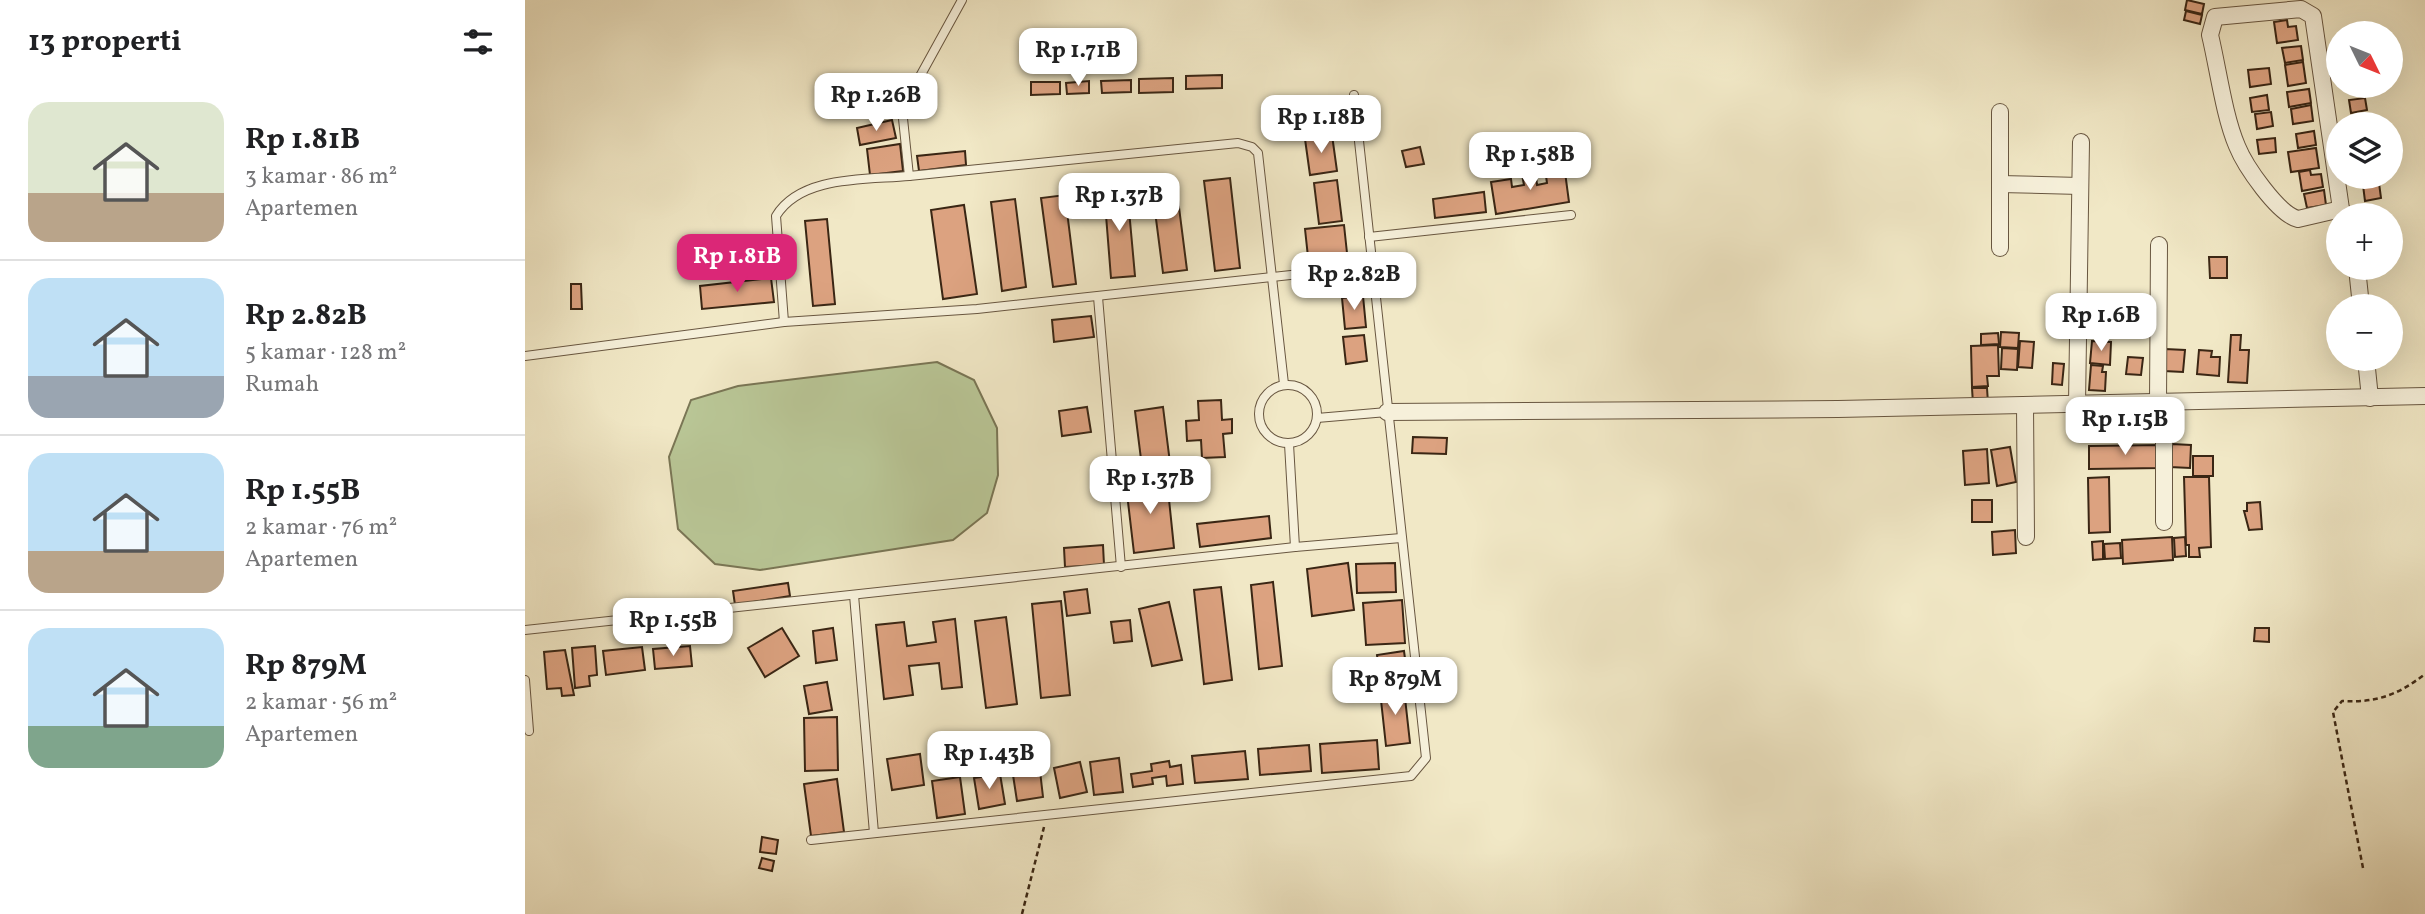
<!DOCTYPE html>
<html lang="id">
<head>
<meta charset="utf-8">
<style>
	:root { --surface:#fff; --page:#f2f2f2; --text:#202124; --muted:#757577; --line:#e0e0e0; --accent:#db2777 }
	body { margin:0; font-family:Vollkorn,serif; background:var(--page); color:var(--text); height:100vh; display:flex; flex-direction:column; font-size:26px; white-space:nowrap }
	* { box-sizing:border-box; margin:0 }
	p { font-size:23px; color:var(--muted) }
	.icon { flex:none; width:38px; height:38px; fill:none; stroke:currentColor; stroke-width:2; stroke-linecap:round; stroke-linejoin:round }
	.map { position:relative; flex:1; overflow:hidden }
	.side { display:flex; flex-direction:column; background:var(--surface); width:525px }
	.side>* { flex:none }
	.needle { width:46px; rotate:133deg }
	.controls { position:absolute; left:1801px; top:21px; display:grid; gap:14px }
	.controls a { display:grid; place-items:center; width:77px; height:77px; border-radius:50%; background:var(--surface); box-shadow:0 7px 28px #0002; font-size:35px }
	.price { position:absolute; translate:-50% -60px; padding:0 16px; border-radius:14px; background:#fff; color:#222; font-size:23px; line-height:46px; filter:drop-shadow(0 2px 4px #0008) }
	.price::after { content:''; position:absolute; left:50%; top:42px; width:21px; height:16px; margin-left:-10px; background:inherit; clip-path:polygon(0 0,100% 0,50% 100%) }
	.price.active { background:var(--accent); color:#fff }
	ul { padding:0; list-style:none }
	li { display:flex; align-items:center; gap:21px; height:175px; padding:0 28px }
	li+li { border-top:2px solid var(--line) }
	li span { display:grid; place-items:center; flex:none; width:196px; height:140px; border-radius:21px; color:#555 }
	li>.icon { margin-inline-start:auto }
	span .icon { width:84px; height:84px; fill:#fffc; stroke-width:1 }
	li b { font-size:30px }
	h2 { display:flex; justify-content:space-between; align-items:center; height:84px; padding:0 28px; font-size:30px }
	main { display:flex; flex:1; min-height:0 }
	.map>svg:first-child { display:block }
</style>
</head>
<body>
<main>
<section class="side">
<h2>13 properti<svg class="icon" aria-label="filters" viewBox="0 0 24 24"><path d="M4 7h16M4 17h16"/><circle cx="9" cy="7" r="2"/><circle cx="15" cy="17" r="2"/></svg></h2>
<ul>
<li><span style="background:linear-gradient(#dfe7d0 65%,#b9a48a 0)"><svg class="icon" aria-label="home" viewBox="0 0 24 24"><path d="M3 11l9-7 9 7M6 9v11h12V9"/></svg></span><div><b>Rp 1.81B</b><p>3 kamar · 86 m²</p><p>Apartemen</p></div></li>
<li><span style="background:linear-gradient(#bfe0f5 70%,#9aa5b1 0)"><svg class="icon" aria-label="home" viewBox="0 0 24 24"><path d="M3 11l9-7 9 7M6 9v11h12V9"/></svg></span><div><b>Rp 2.82B</b><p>5 kamar · 128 m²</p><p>Rumah</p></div></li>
<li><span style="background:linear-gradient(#bfe0f5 70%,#b9a48a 0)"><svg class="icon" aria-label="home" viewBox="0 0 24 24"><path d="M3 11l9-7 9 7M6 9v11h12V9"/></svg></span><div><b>Rp 1.55B</b><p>2 kamar · 76 m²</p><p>Apartemen</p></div></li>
<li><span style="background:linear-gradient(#bfe0f5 70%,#7fa58c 0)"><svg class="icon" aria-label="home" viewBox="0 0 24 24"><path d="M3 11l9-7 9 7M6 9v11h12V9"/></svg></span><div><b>Rp 879M</b><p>2 kamar · 56 m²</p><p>Apartemen</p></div></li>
</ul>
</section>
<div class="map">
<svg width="1900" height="914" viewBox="0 0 1900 914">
	<rect width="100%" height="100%" fill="#f1e8c6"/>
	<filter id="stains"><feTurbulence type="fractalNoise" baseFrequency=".00286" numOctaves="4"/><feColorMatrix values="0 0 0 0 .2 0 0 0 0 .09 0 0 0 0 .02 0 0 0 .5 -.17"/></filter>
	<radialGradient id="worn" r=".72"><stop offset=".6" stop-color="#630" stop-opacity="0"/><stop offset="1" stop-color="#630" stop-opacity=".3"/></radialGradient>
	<!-- green -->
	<path fill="#b9c696" stroke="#7a7655" stroke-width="2" d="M412,362l37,18 23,48 1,47 -11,38 -34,27 -193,30 -45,-6 -37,-35 -9,-72 22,-57 47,-14z"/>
	<!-- building -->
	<g fill="#dca280" stroke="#3a2614" stroke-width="2">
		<path d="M1662,0l17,4 -2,10 -17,-4z"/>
		<path d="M1661,11l16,4 -2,9 -16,-4z"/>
		<path d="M1762,20l1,7 8,-1 2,14 -21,3 -3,-21z"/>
		<path d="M1776,46l2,14 -18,3 -3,-15z"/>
		<path d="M1778,62l3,21 -18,3 -3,-21z"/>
		<path d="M1744,68l2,16 -21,3 -2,-17z"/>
		<path d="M697,75v13l-36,1v-13z"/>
		<path d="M648,78v14l-34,1v-14z"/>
		<path d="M606,80v12l-29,1 -1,-12z"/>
		<path d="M564,81v12l-22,1 -1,-11z"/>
		<path d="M506,82h29v12l-29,1z"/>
		<path d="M1784,89l2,14 -22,4 -2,-15z"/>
		<path d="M1742,95l2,15 -17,2 -2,-14z"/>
		<path d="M1840,98l2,12 -16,3 -2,-13z"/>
		<path d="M809,105l3,23 -32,4 -3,-24z"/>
		<path d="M1786,105l2,16 -20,3 -2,-15z"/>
		<path d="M1746,112l2,14 -16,3 -2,-15z"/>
		<path d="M367,120l4,18 -36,7 -3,-17z"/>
		<path d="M1789,131l2,14 -18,3 -2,-14z"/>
		<path d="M807,135l5,36 -27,4 -5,-36z"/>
		<path d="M1750,138l1,14 -17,2 -2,-14z"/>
		<path d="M375,144l3,27 -33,4 -3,-26z"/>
		<path d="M895,147l4,17 -18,3 -4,-16z"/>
		<path d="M1791,148l3,20 -28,4 -3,-20z"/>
		<path d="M440,151l1,14 -47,6 -2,-15z"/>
		<path d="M1010,167l2,18 10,-2 -1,-7 19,-4 4,30 -73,12 -5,-32 20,-3 1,8 12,-2 -3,-16z"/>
		<path d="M1785,170l1,5 10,-1 2,13 -21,4 -3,-19z"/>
		<path d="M705,178l10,90 -25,3 -11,-90z"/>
		<path d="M812,180l5,41 -23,3 -5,-41z"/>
		<path d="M1854,183l2,15 -16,3 -2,-16z"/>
		<path d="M651,184l11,86 -24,3 -11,-85z"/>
		<path d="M602,188l8,88 -24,2 -7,-88z"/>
		<path d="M1799,190l2,15 -19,3 -3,-14z"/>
		<path d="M959,192l2,20 -51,6 -2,-19z"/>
		<path d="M540,195l11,89 -23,3 -12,-89z"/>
		<path d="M490,199l11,88 -24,4 -11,-89z"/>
		<path d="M439,205l13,89 -34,5 -12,-89z"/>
		<path d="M302,219l8,85 -22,2 -8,-85z"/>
		<path d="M819,225l3,28 -39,4 -3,-28z"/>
		<path d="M1684,257h18v21h-17z"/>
		<path d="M246,278l3,24 -72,7 -2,-23z"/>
		<path d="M46,284h10l1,25h-11z"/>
		<path d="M838,296l3,31 -21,2 -3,-31z"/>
		<path d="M566,316l3,21 -40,5 -2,-22z"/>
		<path d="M1476,332l18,1 -1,15 -18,-1z"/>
		<path d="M1473,333l1,11 -18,1v-11z"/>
		<path d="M839,335l3,26 -21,3 -3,-27z"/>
		<path d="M1706,335h10l-1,15h9l-2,33 -19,-1z"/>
		<path d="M1495,341l14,1 -2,26 -14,-1z"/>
		<path d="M1567,341l19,1 -1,23 -20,-2z"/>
		<path d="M1473,345l1,31h-12l1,10 -16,1 -1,-41z"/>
		<path d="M1477,348l16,1 -1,21 -16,-1z"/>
		<path d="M1640,349l20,1 -2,22 -19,-1z"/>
		<path d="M1674,350l13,1 -1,6h9l-1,19 -22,-2z"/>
		<path d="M1603,357l15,1 -2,17 -15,-1z"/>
		<path d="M1528,363l11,1 -2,21 -10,-1z"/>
		<path d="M1566,365l12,1 -1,6h4l-1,19 -16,-1z"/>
		<path d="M1447,388h15l1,15 -15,1z"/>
		<path d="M696,400l1,20 10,-1v14l-9,1 2,23 -23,1 -1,-18 -14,1 -1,-20 13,-1 -1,-19z"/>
		<path d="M562,407l4,25 -29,4 -3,-25z"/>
		<path d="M638,407l7,56 -28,4 -7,-56z"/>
		<path d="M888,437l34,1 -1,16 -34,-1z"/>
		<path d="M1647,444l19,1 -1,23 -20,-1z"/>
		<path d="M1636,445v23l-72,1v-23z"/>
		<path d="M1485,447l6,35 -19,4 -6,-36z"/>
		<path d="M1462,449l2,34 -24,2 -2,-34z"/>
		<rect x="1668" y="456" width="20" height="20"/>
		<path d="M1584,477l1,55 -21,1 -1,-55z"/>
		<path d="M1659,477h25l2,70 -12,1 1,9h-11v-12h-3z"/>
		<path d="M642,480l7,68 -40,5 -8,-68z"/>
		<rect x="1447" y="500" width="20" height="22"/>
		<path d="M1735,502l2,27 -13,1 -5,-19h3v-8z"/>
		<path d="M744,516l2,22 -71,9 -3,-23z"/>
		<path d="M1490,530l1,23 -23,2 -1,-23z"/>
		<path d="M1647,537l1,23 -50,4 -1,-24z"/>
		<path d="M1660,537l1,19 -11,1 -1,-19z"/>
		<path d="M1578,541v18l-10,1 -1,-18z"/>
		<path d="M1595,543l1,15 -16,1 -1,-15z"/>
		<path d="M578,545l1,20 -39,2 -1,-19z"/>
		<path d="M823,563l6,47 -42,6 -5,-47z"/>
		<path d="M870,563l1,29 -39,1 -1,-29z"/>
		<path d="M748,582l9,84 -23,3 -8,-84z"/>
		<path d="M263,583l2,13 -55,9 -2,-14z"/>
		<path d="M696,587l11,93 -28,4 -10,-94z"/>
		<path d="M562,589l3,24 -23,3 -3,-24z"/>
		<path d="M877,600l3,43 -39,2 -3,-42z"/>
		<path d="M536,601l9,94 -29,3 -9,-94z"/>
		<path d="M644,602l13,58 -30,6 -13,-57z"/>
		<path d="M481,617l11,87 -31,4 -11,-87z"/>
		<path d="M430,619l7,68 -20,2 -3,-26 -30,3 4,29 -29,4 -8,-74 28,-3 3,24 29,-4 -3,-20z"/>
		<path d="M605,620l2,21 -18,2 -3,-21z"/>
		<path d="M257,628l17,28 -34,21 -17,-29z"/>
		<path d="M308,628l4,32 -21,3 -3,-32z"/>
		<path d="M1730,628h14v14l-15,-1z"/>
		<path d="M70,646l2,29 -8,1 1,10 -15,2 -3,-40z"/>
		<path d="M165,646l2,20 -37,3 -2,-20z"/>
		<path d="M117,647l3,23 -39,5 -3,-24z"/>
		<path d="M40,650l9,45 -12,1 -1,-8 -14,1 -3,-37z"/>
		<path d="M879,651l4,30 -27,4 -4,-30z"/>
		<path d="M302,682l5,28 -23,4 -5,-28z"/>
		<path d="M879,689l6,54 -24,3 -6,-55z"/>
		<path d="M312,717l1,53 -33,1 -1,-53z"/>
		<path d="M852,740l2,29 -57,4 -2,-29z"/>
		<path d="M784,745l2,26 -51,4 -2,-26z"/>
		<path d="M720,751l3,28 -53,4 -3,-27z"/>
		<path d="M395,754l4,31 -32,5 -5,-31z"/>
		<path d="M594,758l4,34 -29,3 -4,-33z"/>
		<path d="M644,761l1,6 11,-2 2,19 -16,2 -1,-10 -14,2 1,6 -20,3 -2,-13 21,-3 -1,-7z"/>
		<path d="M555,762l7,30 -27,6 -6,-30z"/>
		<path d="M515,771l3,26 -26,4 -4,-26z"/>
		<path d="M475,774l5,30 -26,5 -5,-31z"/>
		<path d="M435,777l5,37 -28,4 -5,-37z"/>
		<path d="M312,779l7,53 -33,4 -7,-52z"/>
		<path d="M237,837l16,3 -2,14 -16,-2z"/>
		<path d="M237,858l12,3 -2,10 -13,-3z"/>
	</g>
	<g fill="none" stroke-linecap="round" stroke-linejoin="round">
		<!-- service casing -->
		<g stroke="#685640" stroke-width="10">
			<g id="service">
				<path d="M437,0l-60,109 7,67c-42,4 -108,-1 -133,40l8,106 193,-13 396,-43"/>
				<path d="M384,176l329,-33 14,4 6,6 26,231"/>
				<path d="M844,237l202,-22"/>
				<path d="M573,297l23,270"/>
				<path d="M0,356l259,-34"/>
				<circle cx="763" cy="414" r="29"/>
				<path d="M792,418l70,-6"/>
				<path d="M764,444l6,103"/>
				<path d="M329,595l20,238"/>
				<path d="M0,630l770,-83 106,-9"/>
				<path d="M0,680l4,51"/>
				<path d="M286,840l600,-64 15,-18 -72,-663"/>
			</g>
		</g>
		<!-- minor casing -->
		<g stroke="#685640" stroke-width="18">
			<g id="minor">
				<path d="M1475,112v136"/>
				<path d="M1475,184l80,2"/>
				<path d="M1816,209l-43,10c-20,-5 -53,-53 -61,-73 -13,-30 -19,-78 -27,-111l5,-18 86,-8 12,7 28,193 5,6"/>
				<path d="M1832,268l4,38"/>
				<path d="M1841,359l4,39"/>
				<path d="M1633,403l1,-158"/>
				<path d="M1552,404l4,-262"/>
				<path d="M1500,405l1,132"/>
				<path d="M862,412l451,-3 587,-13"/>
				<path d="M1639,522v-119"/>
			</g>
		</g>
		<!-- path -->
		<g stroke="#3a2614" stroke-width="2.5" stroke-dasharray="5 3.5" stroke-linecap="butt">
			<path d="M1838,868l-30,-156 9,-11c34,2 56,-6 83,-27"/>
			<path d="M497,914l22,-87"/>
		</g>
		<!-- service -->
		<use href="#service" stroke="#f6f0da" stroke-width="8"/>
		<!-- minor -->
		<use href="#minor" stroke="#f6f0da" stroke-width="16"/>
	</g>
	<rect width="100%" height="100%" filter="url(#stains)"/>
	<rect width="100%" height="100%" fill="url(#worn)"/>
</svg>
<div class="controls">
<a><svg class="needle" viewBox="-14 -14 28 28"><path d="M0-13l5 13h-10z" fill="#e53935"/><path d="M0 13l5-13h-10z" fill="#757577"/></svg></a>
<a><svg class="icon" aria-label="layers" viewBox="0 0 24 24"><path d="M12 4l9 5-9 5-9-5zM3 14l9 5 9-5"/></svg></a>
<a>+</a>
<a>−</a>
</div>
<b class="price" style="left:553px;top:88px">Rp 1.71B</b>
<b class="price" style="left:351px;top:133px">Rp 1.26B</b>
<b class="price" style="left:796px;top:155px">Rp 1.18B</b>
<b class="price" style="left:1005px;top:192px">Rp 1.58B</b>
<b class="price" style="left:594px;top:233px">Rp 1.37B</b>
<b class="price active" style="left:212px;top:294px">Rp 1.81B</b>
<b class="price" style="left:829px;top:312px">Rp 2.82B</b>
<b class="price" style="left:1576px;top:353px">Rp 1.6B</b>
<b class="price" style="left:1600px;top:457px">Rp 1.15B</b>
<b class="price" style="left:625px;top:516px">Rp 1.37B</b>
<b class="price" style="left:148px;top:658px">Rp 1.55B</b>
<b class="price" style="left:870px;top:717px">Rp 879M</b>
<b class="price" style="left:464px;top:791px">Rp 1.43B</b>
</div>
</main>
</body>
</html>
